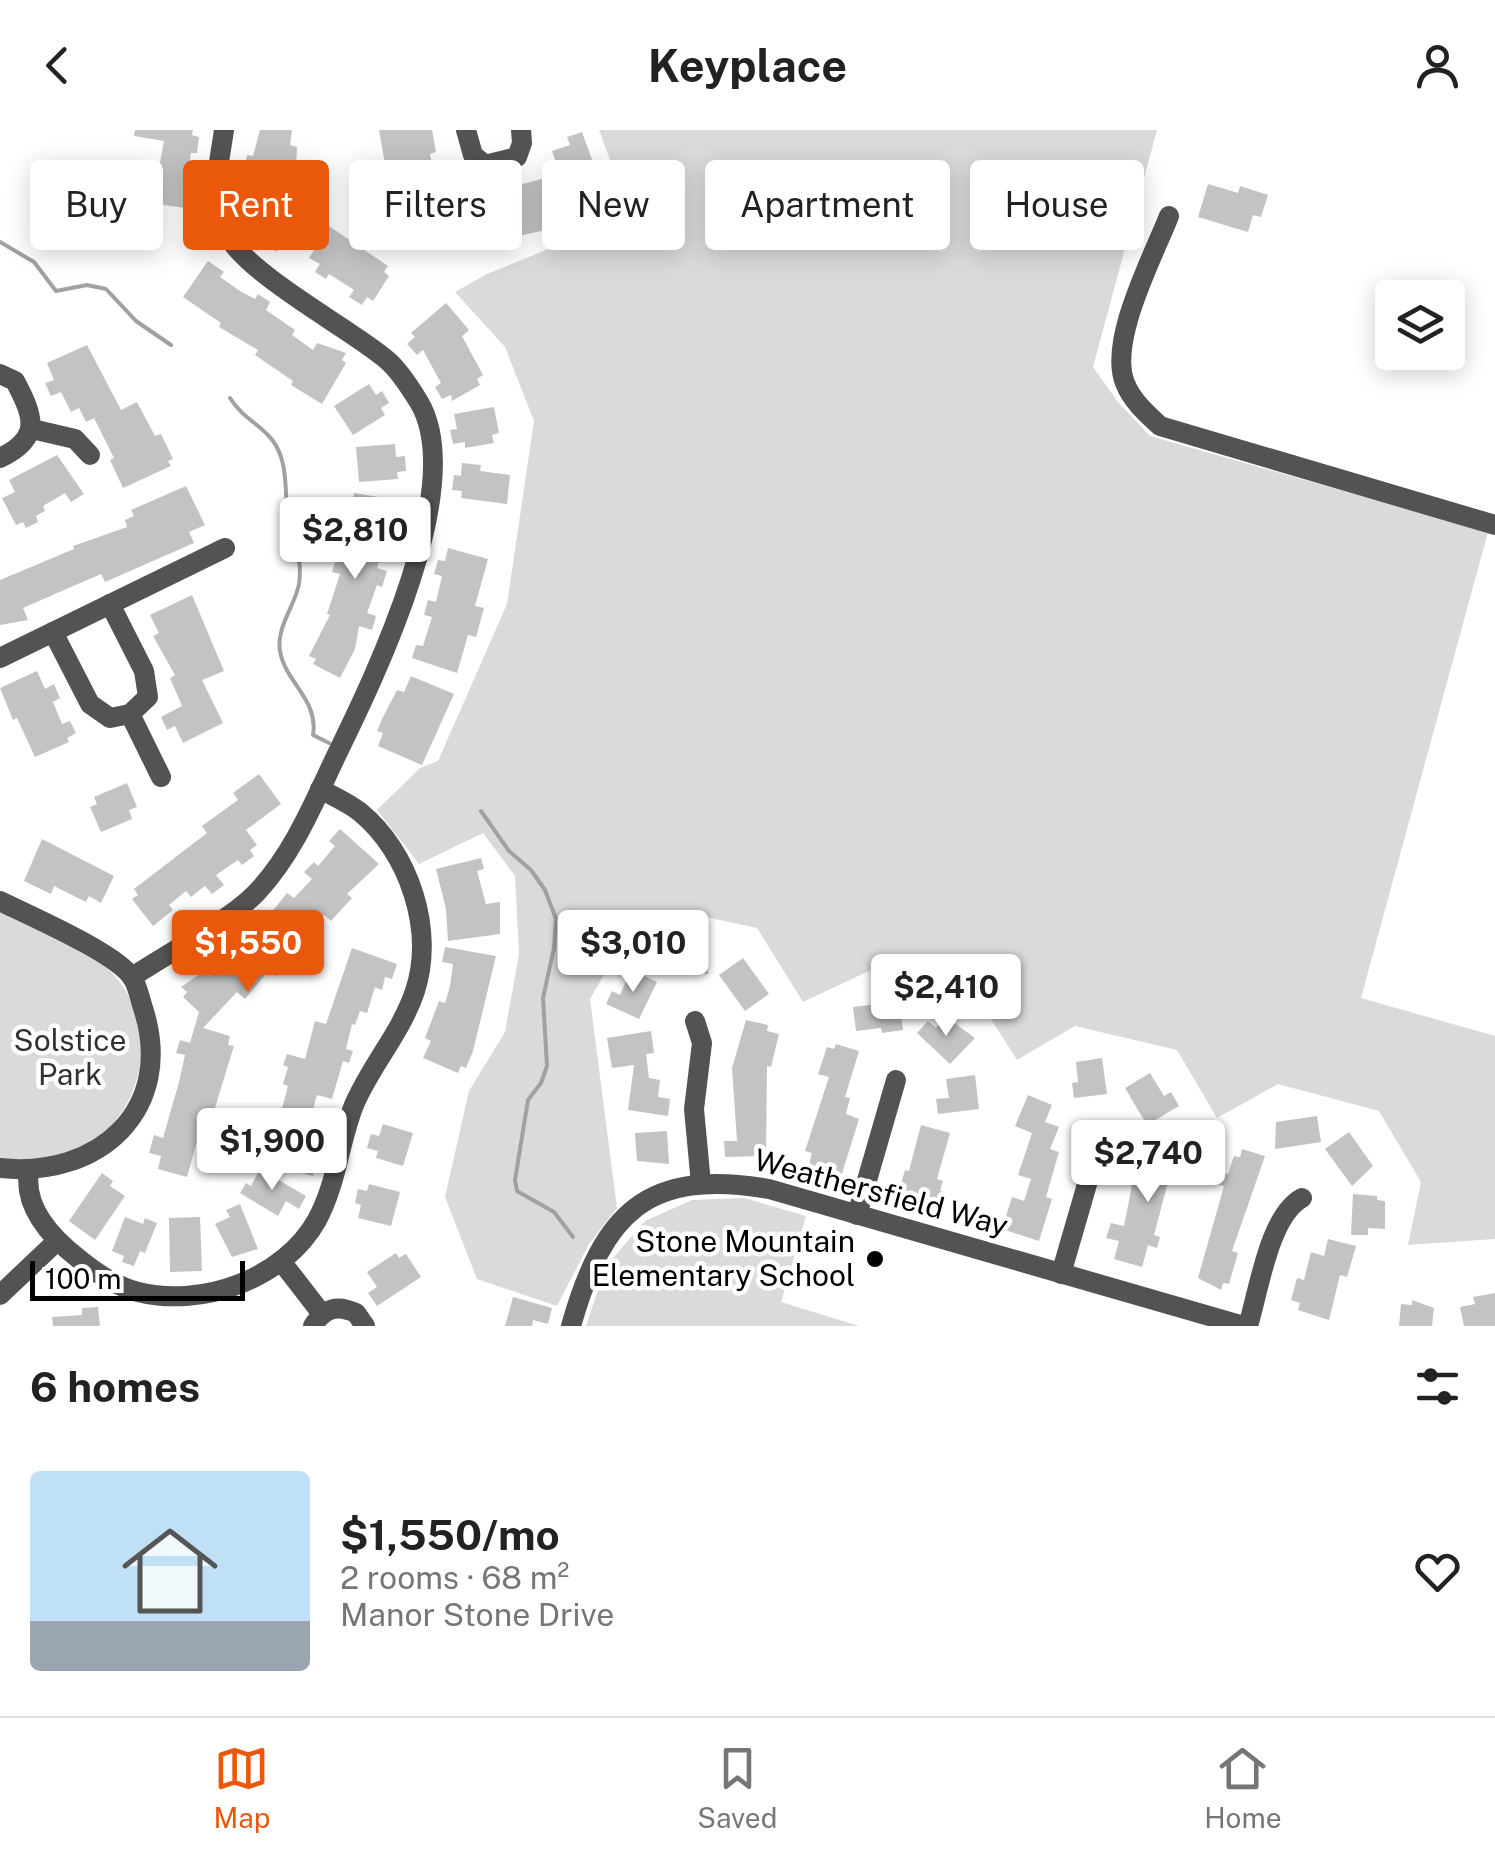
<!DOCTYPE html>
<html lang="en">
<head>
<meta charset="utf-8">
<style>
	:root { --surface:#fff; --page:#f2f2f2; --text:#222; --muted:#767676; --line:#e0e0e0; --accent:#ea580c }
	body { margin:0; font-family:"Public Sans",sans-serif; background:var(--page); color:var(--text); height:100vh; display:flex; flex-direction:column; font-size:38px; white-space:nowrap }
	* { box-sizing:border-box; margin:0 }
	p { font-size:32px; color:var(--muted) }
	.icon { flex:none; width:55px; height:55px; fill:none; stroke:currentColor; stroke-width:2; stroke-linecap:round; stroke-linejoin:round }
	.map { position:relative; height:1196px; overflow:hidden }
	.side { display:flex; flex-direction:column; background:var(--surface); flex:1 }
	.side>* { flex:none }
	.guide { position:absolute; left:30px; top:30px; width:1435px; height:90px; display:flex; gap:20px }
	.fabs { position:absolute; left:1375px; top:150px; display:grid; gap:20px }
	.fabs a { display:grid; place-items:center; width:90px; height:90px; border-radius:10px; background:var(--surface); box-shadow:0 5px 25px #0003; font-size:50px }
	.scale { position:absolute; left:30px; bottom:25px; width:215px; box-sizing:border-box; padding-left:10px; border:5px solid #000; border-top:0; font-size:28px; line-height:35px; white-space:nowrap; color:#000; -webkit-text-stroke:8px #fff; paint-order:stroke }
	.price { position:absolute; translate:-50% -85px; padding:0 22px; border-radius:10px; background:#fff; color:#222; font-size:32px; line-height:65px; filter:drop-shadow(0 2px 5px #0008) }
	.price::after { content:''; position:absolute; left:50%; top:60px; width:30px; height:22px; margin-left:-15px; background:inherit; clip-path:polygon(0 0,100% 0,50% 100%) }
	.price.active { background:var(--accent); color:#fff }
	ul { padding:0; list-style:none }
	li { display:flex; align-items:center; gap:30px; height:250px; padding:0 30px }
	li+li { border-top:2px solid var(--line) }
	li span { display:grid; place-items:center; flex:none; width:280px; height:200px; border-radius:10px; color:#555 }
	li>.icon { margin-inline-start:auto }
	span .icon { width:120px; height:120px; fill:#fffc; stroke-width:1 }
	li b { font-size:42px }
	h2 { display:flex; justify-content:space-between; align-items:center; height:120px; padding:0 30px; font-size:42px }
	.chip { padding:0 35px; border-radius:10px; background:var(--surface); box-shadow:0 5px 25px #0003; font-size:35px; line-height:90px }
	.chip.active { background:var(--accent); color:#fff }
	header { display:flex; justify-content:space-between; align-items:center; height:130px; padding:0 30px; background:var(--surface); font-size:45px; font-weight:700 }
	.menu { display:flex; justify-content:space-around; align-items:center; height:140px; border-top:2px solid var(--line); background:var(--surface); font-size:28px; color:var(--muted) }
	.menu a { display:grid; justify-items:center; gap:5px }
	.menu .active { color:var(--accent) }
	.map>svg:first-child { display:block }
</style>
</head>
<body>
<header><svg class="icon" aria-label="back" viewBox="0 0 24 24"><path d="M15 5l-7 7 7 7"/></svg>Keyplace<svg class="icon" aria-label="person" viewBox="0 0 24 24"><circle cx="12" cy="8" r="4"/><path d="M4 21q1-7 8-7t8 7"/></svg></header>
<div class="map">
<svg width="1495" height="1196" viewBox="0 0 1495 1196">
	<rect width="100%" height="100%" fill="#fff"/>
	<!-- green -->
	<g fill="#dadada">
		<path d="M599,0h558l-64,237 25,35 32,34 338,96 -127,466 134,38v203l-87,6 13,-63 -42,-71 -101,-27 -61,34 -40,-68 -102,-24 -58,34 -40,-63 -104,-28 -70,33 -46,-74 -70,-15 -66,32 -31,54 27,209 -28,36 -32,62 -80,-27 -32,-82 24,-106 36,-59 14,-78 -4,-78 -32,-43 -64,31 -42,-54 43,-42 18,-7 69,-157 27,-183 -29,-74 -50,-55 32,-18 101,-41 35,-38z"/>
		<path d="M0,779c37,20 93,37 119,72 41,53 23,135 -36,167 -25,15 -55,12 -83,11z"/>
		<path d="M744,1068l62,18 -25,86 78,24h-273l20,-60 39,-45 47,-21z"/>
	</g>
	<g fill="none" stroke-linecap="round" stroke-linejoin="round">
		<!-- stream -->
		<g stroke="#a1a1a1" stroke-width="4">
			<path d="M0,112l34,20 22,29 31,-6 19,4 30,32 35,24"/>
			<path d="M230,268c14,22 31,26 43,43 16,22 11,50 15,75 5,25 15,41 11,68 -4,22 -23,43 -19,67 5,31 39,49 33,84l16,8"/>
			<path d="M481,681l28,40 22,19 14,20 11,29 -2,29 -11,50 4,68 -6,17 -13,17 -13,80 2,11 37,21 19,25"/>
		</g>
	</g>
	<!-- building -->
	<g fill="#c3c3c3">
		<path d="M135,0h58l-1,5 7,2 -2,16h-6l-3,26 7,1 -2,15 -6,-1 -2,14 -49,-7 5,-36 18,3 5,-27 -30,-5z"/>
		<path d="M260,0h32l-2,15 7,2 -1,19 5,1 -4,18 -44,-6 2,-8 -11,-1 3,-15 6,1z"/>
		<path d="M379,0h53l4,22 -6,2 9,45 -52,9 -6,-31 6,-1z"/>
		<path d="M582,2l20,55 -49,12 6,28 -45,10 1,6 -35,6 -9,-51 89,-24 -8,-23 18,-6 -3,-8z"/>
		<path d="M1208,54l30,9 2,-7 28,9 -7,22 -8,-2 -5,17 -50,-15z"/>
		<path d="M300,61l21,27 -45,34 -13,-18 5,-4 -7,-10z"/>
		<path d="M329,96l59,40 -4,6 5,4 -16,25 -6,-4 -5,8 -13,-8 5,-7 -25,-16 -3,5 -11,-7 5,-8 -11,-6z"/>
		<path d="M208,131l16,11 -4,5 20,14 15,8 3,-5 12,8 -4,8 29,20 -3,5 21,15 4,-7 29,10 -4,7 4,3 -24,41 -31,-19 2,-4 -38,-26 3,-5 -39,-23 2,-4 -38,-26z"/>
		<path d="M446,173l23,27 -7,6 21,39 -6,4 3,6 -28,16 -1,-6 -9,4 -7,-12 6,-4 -18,-33 -6,5 -10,-11 8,-7 -4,-4z"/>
		<path d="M87,215l34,65 16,-8 18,34 6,-2 12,25 -5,2 3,5 -48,22 -13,-28 4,-2 -20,-40 -8,4 -7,-14 -8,4 -10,-20 -10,4 -6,-13 9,-3 -7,-17z"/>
		<path d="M369,254l7,11 6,-4 7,12 -8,5 4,7 -32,20 -19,-29z"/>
		<path d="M494,277l5,26 -7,2 2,8 -29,5v-6l-12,2 -3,-14 7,-1 -3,-15z"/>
		<path d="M395,314l1,13 9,-1 1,15 -9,1 1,7 -39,3 -3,-35z"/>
		<path d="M57,325l27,39 -13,8 -6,-9 -22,13 2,5 -9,5 2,6 -12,6 -3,-6 -7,3 -14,-27 13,-6 -6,-12z"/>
		<path d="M462,333l19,2 -1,6 30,4 -3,29 -46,-6 1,-7 -10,-1 2,-15 7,1z"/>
		<path d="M186,356l19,39 -16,7 5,11 -89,39 -4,-8 -30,13 -48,21 5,12 -28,5v-45l74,-31 -1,-3 54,-19 -2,-7 9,-4 -3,-6z"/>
		<path d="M354,363l43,7 -20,68 10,3 -5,16 -5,-2 -10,28 9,3 -4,14 -13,-4 -4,23 -15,29 -27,-14 3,-5 -7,-3 21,-41 -3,-1 13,-40 -8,-2 8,-27 5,1z"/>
		<path d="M448,418l40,11 -13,47 9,2 -8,29 -8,-2 -11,38 -45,-15 4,-13 7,1 9,-29 -8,-2 4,-15 8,2 6,-26 -8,-2 4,-14 7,1z"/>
		<path d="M192,465l32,76 -22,9 21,43 -40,20 -8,-17 -8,4 -6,-13 21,-11 -12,-28 5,-3 -22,-39 6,-3 -9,-18z"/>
		<path d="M37,541l8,18 9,-5 6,14 -7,4 9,22 8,-3 6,12 -9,5 2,4 -34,15 -18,-39 -4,2 -13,-32z"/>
		<path d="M411,546l43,18 -32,71 -44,-19 5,-13 -6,-2 6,-14 14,-27 7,2z"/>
		<path d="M259,644l22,30 -35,26 11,15 -7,5 4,6 -12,9 -4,-5 -22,15 8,10 -12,9 -7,-8 -14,11 -5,-6 -17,14 4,5 -20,16 -21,-27 6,-4 -4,-6 73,-56 -5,-7 36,-26 -5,-7z"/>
		<path d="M127,653l10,24 -8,3 3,9 -31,13 -11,-25 7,-3 -3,-7z"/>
		<path d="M340,699l39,35 -32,30 5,4 -21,23 -7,-6 -48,61 -7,-6 -24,29 -8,-7 -34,36 27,8 -2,9 6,1 -21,68 9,3 -6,21 -5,-2 -2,9 -12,-4 -10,36 -29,-8 3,-13 -12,-3 5,-18 9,3 16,-56 6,-27 -9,-2 4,-13 10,3 9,-31 -16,-15 4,-5 -6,-5 22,-15 6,4 15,-19 -6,-5 8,-10 7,5 25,-29 5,5 24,-30 7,5 18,-19 -8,-7 10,-10 4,4 17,-20 -6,-5z"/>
		<path d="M42,709l72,37 -13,27 -12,-7 -3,6 -32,-16 -3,8 -27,-13z"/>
		<path d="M481,728l3,11 -7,2 9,33 14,-2v32l-52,7 -2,-32 -10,-40z"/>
		<path d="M680,805h14l4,22 10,4v13l-46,-2v-30l18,1z"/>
		<path d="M445,817l51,9 -23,95 -7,17 -5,-2 -3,7 -35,-15 8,-17 -6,-3 14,-37 6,2 5,-17 3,-22 -11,-2z"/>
		<path d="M352,818l45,16 -5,15 -7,-2 -3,13 -7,-3 -8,26 -7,-2 -5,14 -3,-1 -6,25 7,2 -4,12 -6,-2 -11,38 -15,-4 -6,21 7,2 -6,23 10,3 -9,32 -50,-14 4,-34 9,3 12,-45 -5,-2 5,-17 -5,-2 4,-11 18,5 10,-38 11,3z"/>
		<path d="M743,828l26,36 -24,17 -26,-36z"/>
		<path d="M631,840l26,12 -18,37 -33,-15 6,-13 8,4z"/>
		<path d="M894,872l2,13 5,-1 2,16 -21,3 -1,-5 -25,3 -3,-24z"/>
		<path d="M946,887l29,21 -25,26 -33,-31 11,-12 8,7z"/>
		<path d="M746,890l22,5 -1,6 12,3 -8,33 -4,-1 -1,90 -41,1 -1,-16h13l-5,-73z"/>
		<path d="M651,901l3,22 -8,1 3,24 11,2 -2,17 12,2 -2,17 -40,-6 6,-45 -22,3 -5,-30z"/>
		<path d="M836,914l23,7 -14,46 5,1 -4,16 13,5 -20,64 -14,-3 1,-6 -18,-5 4,-16 -7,-2 24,-74 -11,-3 9,-27 7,2z"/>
		<path d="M1102,928l5,36 -33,4 -2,-15 6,-1 -2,-20z"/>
		<path d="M1150,943l14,23 7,-4 8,14 -32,19 -22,-37z"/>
		<path d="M975,945l4,34 -41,5 -2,-15 13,-1 -3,-19z"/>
		<path d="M1028,965l24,10 -7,17 14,5 -9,22 9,3 -13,45 6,2 -13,42 -37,-12 10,-32 12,4 7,-22 -13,-4 14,-42 -17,-7z"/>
		<path d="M1317,986l4,26 -46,7 1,-27z"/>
		<path d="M383,994l30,9 -10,33 -27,-8 2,-7 -11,-3 4,-14 8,2z"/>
		<path d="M921,995l29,8 -13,46 6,2 -3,10 4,1 -4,12 -6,-2 -3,8 -27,-8 3,-9 -8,-2 6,-21 4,1z"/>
		<path d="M667,1001l2,33 -32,-3 -2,-28z"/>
		<path d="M1349,1002l24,34 -21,20 -27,-37z"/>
		<path d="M1160,1006l19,5 -2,8 10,3 -9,32 -10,-2 -14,53 6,2 -3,11 -9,-3 -6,22 -28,-8 5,-18 -13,-3 5,-15 13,3 9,-46 14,4z"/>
		<path d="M1242,1019l23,7 -33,95 6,2 -9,31 -6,-1 -2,7 -23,-12 26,-92 -5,-1 3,-13 6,2 6,-18 6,1z"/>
		<path d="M260,1039l46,27 -7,13 -13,-8 -8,15 -38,-23 6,-10 5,3z"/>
		<path d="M102,1043l11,8 -3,5 15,10 -30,44 -26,-19z"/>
		<path d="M369,1054l31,8 -9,34 -33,-8 3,-13 -6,-2 3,-14 9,2z"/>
		<path d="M1353,1064l24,2v4l8,1v28l-17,-1v7h-17z"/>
		<path d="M240,1074l18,45 -26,8 -17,-33 15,-7 -4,-7z"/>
		<path d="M125,1087l18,7 2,-6 12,5 -12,30 -5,-2 -6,15 -12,-4 2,-6 -12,-5z"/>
		<path d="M200,1087l2,54 -32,1 -1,-54z"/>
		<path d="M1328,1109l28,7 -9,31 -7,-2 -11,45 -31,-10 2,-7 -9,-3 6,-22 7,2 7,-28 13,4z"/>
		<path d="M396,1123l3,5 7,-4 15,23 -44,29 -9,-13 9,-6 -10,-15z"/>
		<path d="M1495,1163v33h-31l-4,-19 15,-3 -2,-7z"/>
		<path d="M513,1167l39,11 -4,16 -15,-4 -1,6h-27z"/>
		<path d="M1412,1170l22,8 -2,18h-33l2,-22 11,1z"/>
		<path d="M98,1177l2,19h-47l-1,-9 30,-2v-7z"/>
	</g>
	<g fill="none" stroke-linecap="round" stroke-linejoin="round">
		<!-- minor -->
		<g stroke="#535353" stroke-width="20">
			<path d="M466,0l7,25 12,10 32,-8 5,-14 -1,-13"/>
			<path d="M1169,86c-16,41 -61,125 -44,167 7,18 22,31 35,43l335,99"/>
			<path d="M0,244l15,7c19,36 27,57 -15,77"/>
			<path d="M32,299l43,10 15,16"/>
			<path d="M53,502l37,72 20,14 20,-4 18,-17 -4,-26 -34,-67"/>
			<path d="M0,528l225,-110"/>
			<path d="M130,584l31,63"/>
			<path d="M0,771c28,14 119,53 133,78 5,8 7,20 10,29 33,101 -44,171 -143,160"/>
			<path d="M132,847c33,-22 102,-59 126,-86 36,-39 56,-89 79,-137 38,-78 131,-269 82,-352 -8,-13 -20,-32 -32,-42 -39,-34 -154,-91 -167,-139 -8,-29 0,-63 4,-91"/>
			<path d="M695,891l7,22 -8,66 7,75"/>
			<path d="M29,1041c-6,36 23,67 50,88 17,14 36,27 59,33 64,16 146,-13 179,-72 20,-37 22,-77 37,-115 17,-40 47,-72 61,-114 20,-61 -6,-139 -55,-179 -11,-9 -27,-16 -40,-23"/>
			<path d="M857,1085l39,-135"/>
			<path d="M281,1131l41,53"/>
			<path d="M1061,1144l40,-138"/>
			<path d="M0,1165l57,-54"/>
			<path d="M313,1196c11,-18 24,-22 43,-13l9,13"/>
			<path d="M571,1196c32,-113 76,-158 198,-137l475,137"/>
			<path d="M1248,1196c11,-36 21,-110 54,-128"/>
		</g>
	</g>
	<!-- markers -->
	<circle fill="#000" stroke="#fff" stroke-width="4" cx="875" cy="1129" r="10"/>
	<g text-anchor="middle" stroke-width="9" stroke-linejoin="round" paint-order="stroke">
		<!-- park labels -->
		<g font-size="30" fill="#313131" stroke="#fff">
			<text x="70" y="921">Solstice<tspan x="70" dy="34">Park</tspan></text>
		</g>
		<!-- street labels -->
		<g font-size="30" fill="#000" stroke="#fff">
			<text transform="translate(881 1063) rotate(15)" y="10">Weathersfield Way</text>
		</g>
		<!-- poi labels -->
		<g font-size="30" fill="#000" stroke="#fff" text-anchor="end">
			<text x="855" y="1122">Stone Mountain<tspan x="855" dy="34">Elementary School</tspan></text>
		</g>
	</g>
</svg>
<div class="fabs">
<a><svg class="icon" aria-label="layers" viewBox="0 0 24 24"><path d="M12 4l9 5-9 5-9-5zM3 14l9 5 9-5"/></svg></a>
</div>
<div class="scale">100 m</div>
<b class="price" style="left:355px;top:452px">$2,810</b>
<b class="price active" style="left:248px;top:865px">$1,550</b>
<b class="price" style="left:633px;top:865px">$3,010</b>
<b class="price" style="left:946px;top:909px">$2,410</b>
<b class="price" style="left:272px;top:1063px">$1,900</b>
<b class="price" style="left:1148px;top:1075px">$2,740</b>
<div class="guide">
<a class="chip">Buy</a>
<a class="chip active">Rent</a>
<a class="chip">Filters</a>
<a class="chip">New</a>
<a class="chip">Apartment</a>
<a class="chip">House</a>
</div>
</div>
<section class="side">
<h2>6 homes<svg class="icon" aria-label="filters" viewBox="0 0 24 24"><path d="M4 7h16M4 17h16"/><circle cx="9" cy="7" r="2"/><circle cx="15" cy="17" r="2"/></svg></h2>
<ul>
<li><span style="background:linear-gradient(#bfe0f5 75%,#9aa5b1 0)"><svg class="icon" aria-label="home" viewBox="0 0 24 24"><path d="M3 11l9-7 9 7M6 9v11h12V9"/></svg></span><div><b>$1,550/mo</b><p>2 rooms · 68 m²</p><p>Manor Stone Drive</p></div><svg class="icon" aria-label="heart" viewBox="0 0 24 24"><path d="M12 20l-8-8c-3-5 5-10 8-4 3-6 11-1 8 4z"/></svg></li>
</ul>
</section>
<nav class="menu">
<a class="active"><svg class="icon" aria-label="map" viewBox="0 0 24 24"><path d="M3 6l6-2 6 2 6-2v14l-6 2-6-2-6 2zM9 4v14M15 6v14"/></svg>Map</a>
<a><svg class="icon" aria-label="saved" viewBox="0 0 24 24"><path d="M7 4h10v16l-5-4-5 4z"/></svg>Saved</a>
<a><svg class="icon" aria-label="home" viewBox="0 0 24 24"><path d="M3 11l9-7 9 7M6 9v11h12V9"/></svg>Home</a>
</nav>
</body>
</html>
